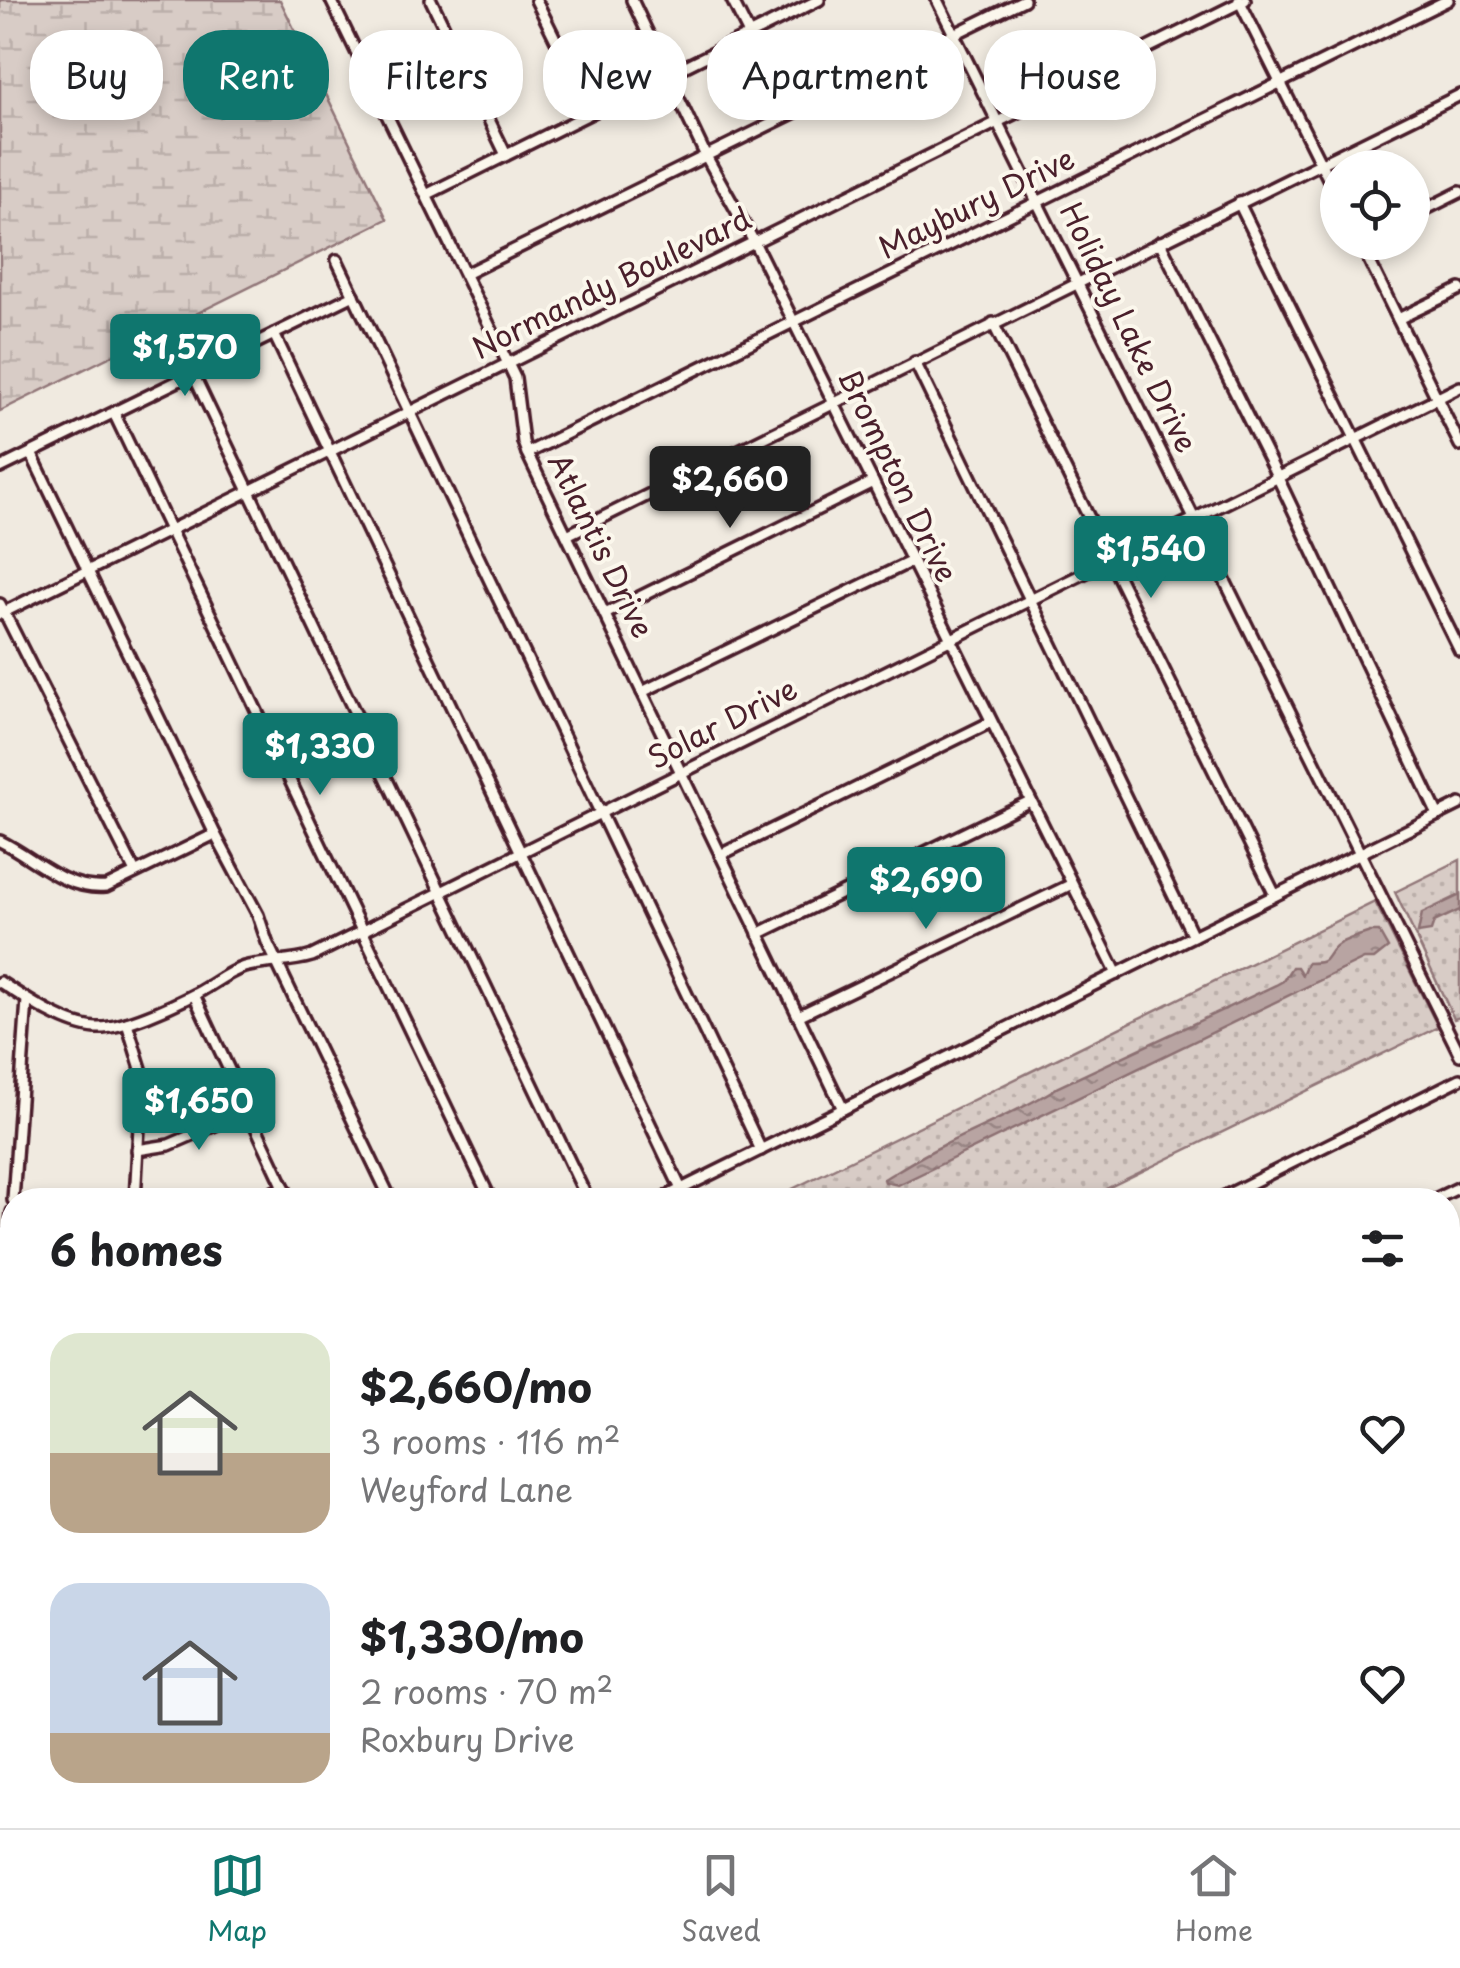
<!DOCTYPE html>
<html lang="en">
<head>
<meta charset="utf-8">
<style>
	:root { --surface:#fff; --page:#f6f6f6; --text:#202124; --muted:#757577; --line:#e0e0e0; --accent:#0f766e }
	body { margin:0; font-family:"Playpen Sans",sans-serif; background:var(--page); color:var(--text); height:100vh; display:flex; flex-direction:column; font-size:38px; white-space:nowrap }
	* { box-sizing:border-box; margin:0 }
	p { font-size:32px; color:var(--muted) }
	.icon { flex:none; width:55px; height:55px; fill:none; stroke:currentColor; stroke-width:2; stroke-linecap:round; stroke-linejoin:round }
	.map { position:relative; flex:1; overflow:hidden }
	.sheet { position:absolute; left:0px; top:1188px; width:1460px; height:642px; display:flex; flex-direction:column; background:var(--surface); border-radius:40px 40px 0 0; box-shadow:0 5px 15px #0003 }
	.sheet>* { flex:none }
	.banner { position:absolute; left:30px; top:30px; width:1400px; height:90px; display:flex; gap:20px }
	.buttons { position:absolute; left:1320px; top:150px; display:grid; gap:20px }
	.buttons a { display:grid; place-items:center; width:110px; height:110px; border-radius:50%; background:var(--surface); box-shadow:0 5px 15px #0003; font-size:50px }
	.price { position:absolute; translate:-50% -85px; padding:0 22px; border-radius:10px; background:var(--accent); color:#fff; font-size:32px; line-height:65px; filter:drop-shadow(0 2px 5px #0008) }
	.price::after { content:''; position:absolute; left:50%; top:60px; width:30px; height:22px; margin-left:-15px; background:inherit; clip-path:polygon(0 0,100% 0,50% 100%) }
	.price.current { background:#222; color:#fff }
	ul { padding:0; list-style:none }
	li { display:flex; align-items:center; gap:30px; height:250px; padding:0 50px }
	li span { display:grid; place-items:center; flex:none; width:280px; height:200px; border-radius:30px; color:#555 }
	li>.icon { margin-inline-start:auto }
	span .icon { width:120px; height:120px; fill:#fffc; stroke-width:1 }
	li b { font-size:42px }
	h2 { display:flex; justify-content:space-between; align-items:center; height:120px; padding:0 50px; font-size:42px }
	.pill { padding:0 35px; border-radius:40px; background:var(--surface); box-shadow:0 5px 15px #0003; font-size:35px; line-height:90px }
	.pill.current { background:var(--accent); color:#fff }
	.tab-bar { display:flex; justify-content:space-around; align-items:center; height:140px; border-top:2px solid var(--line); background:var(--surface); font-size:28px; color:var(--muted) }
	.tab-bar a { display:grid; justify-items:center; gap:5px }
	.tab-bar .current { color:var(--accent) }
	.map>svg:first-child { display:block }
</style>
</head>
<body>
<div class="map">
<svg width="1460" height="1828" viewBox="0 0 1460 1828">
	<defs>
		<pattern id="green-dots" width="8" height="8" patternUnits="userSpaceOnUse" patternTransform="scale(2.5)"><rect width="8" height="8" fill="#d8ccc6"/><path d="M2 2h.1M6 6h.1" fill="none" stroke="#bbafaa" stroke-width="1.8" stroke-linecap="round"/></pattern>
		<pattern id="forest-crowns" width="20" height="18" patternUnits="userSpaceOnUse" patternTransform="scale(2.5)"><rect width="20" height="18" fill="#d8ccc6"/><path d="M2 6a3 3 0 1 1 6 0M12 15a3 3 0 1 1 6 0" fill="none" stroke="#bbafaa"/></pattern>
		<pattern id="wetland-marsh" width="20" height="14" patternUnits="userSpaceOnUse" patternTransform="scale(2.5)"><rect width="20" height="14" fill="#d8ccc6"/><path d="M1 5h8M5 5V1M11 12h8M15 12V8" fill="none" stroke="#bbafaa"/></pattern>
		<pattern id="water-ripples" width="26" height="14" patternUnits="userSpaceOnUse" patternTransform="scale(2.5)"><rect width="26" height="14" fill="#b8a4a2"/><path d="M2 4q2-2 4 0t4 0M15 11q2-2 4 0t4 0" fill="none" stroke="#988584"/></pattern>
	</defs>
	<rect width="100%" height="100%" fill="#f0eae0"/>
	<filter id="ink" filterUnits="userSpaceOnUse"><feTurbulence type="fractalNoise" baseFrequency=".01" numOctaves="2"/><feDisplacementMap in="SourceGraphic" scale="20" xChannelSelector="R" yChannelSelector="G"/><feConvolveMatrix kernelMatrix="1 2 1 2 8 2 1 2 1" color-interpolation-filters="sRGB"/></filter>
	<g filter="url(#ink)">
		<!-- built -->
		<path fill="#e4dbd2" d="M1460,1784v44h-56l-5,-10h49v-28z"/>
		<!-- green -->
		<g fill="url(#green-dots)" stroke="#917678" stroke-width="2.5">
			<path d="M1460,860v157l-6,2 -59,-127z"/>
			<path d="M1375,902l63,125 -355,173h-313z"/>
			<path d="M12,1573v111l-12,3v-108z"/>
			<path d="M476,1818h117l6,10h-118z"/>
		</g>
		<!-- forest -->
		<g fill="url(#forest-crowns)" stroke="#917678" stroke-width="2.5">
			<path d="M404,1818h73l6,10h-73z"/>
			<path d="M593,1818h281l-3,10h-272z"/>
		</g>
		<!-- wetland -->
		<g fill="url(#wetland-marsh)" stroke="#917678" stroke-width="2.5">
			<path d="M0,0h280l107,219 -387,192z"/>
			<path d="M874,1818h287l12,10h-302z"/>
		</g>
		<!-- water -->
		<g fill="url(#water-ripples)" stroke="#8c6f72" stroke-width="2.5">
			<path d="M1460,895v15l-26,12 -3,9 -13,2 4,-20z"/>
			<path d="M1370,932h9l9,16 -14,11h-10l-466,226 -13,-3 -1,-3c20,-12 40,-25 62,-35 37,-19 77,-34 112,-57l218,-102 7,-4 9,-14h5l5,8 5,-12c25,0 15,-4 29,-17 8,-7 24,-10 34,-14z"/>
			<path d="M1460,1354v89l-12,6v-89z"/>
			<path d="M330,1818h69l5,10h-69z"/>
			<path d="M1321,1818h68l6,10h-85z"/>
		</g>
		<g fill="none" stroke-linecap="round" stroke-linejoin="round">
			<!-- minor casing -->
			<g stroke="#4a1f2b" stroke-width="16">
				<g id="minor">
					<path d="M331,0l184,378 8,64 4,11 316,656"/>
					<path d="M431,0l75,155"/>
					<path d="M536,0l55,111"/>
					<path d="M632,0l74,156 48,86 363,732"/>
					<path d="M732,0l17,34"/>
					<path d="M937,0l523,1055"/>
					<path d="M1239,0l99,198"/>
					<path d="M426,195l393,-195"/>
					<path d="M1239,203l221,448"/>
					<path d="M1412,216l48,-24"/>
					<path d="M1160,242l118,236 160,337"/>
					<path d="M1360,242l100,203"/>
					<path d="M337,260l424,890"/>
					<path d="M465,274l559,-274"/>
					<path d="M1398,319l62,-30"/>
					<path d="M993,323l282,572"/>
					<path d="M274,334l407,855"/>
					<path d="M915,362l278,574"/>
					<path d="M193,374l395,826"/>
					<path d="M114,413l377,787"/>
					<path d="M31,453l184,381 43,81 9,27 124,258"/>
					<path d="M527,453l921,-453"/>
					<path d="M0,468l354,-173"/>
					<path d="M567,535l893,-440"/>
					<path d="M0,604l135,268"/>
					<path d="M0,614l1245,-614"/>
					<path d="M605,614l268,-132"/>
					<path d="M642,692l270,-131"/>
					<path d="M0,841c35,17 65,50 106,46l109,-53"/>
					<path d="M720,855l271,-133"/>
					<path d="M758,934l272,-133"/>
					<path d="M0,982c26,17 66,44 96,46 25,2 78,-23 101,-35 15,-8 31,-21 47,-26 23,-6 46,-4 68,-11l1148,-569"/>
					<path d="M194,995l96,205"/>
					<path d="M798,1016l274,-132"/>
					<path d="M127,1023l15,49 -7,128"/>
					<path d="M137,1150l32,-5 79,-34"/>
					<path d="M13,1200l14,-200"/>
					<path d="M256,1200l28,-13"/>
					<path d="M659,1200l801,-396"/>
					<path d="M1217,1200l243,-121"/>
					<path d="M1433,1200l27,-13"/>
					<path d="M1448,1299l12,-6"/>
					<path d="M0,1395l12,-183"/>
					<path d="M0,1482l12,28"/>
					<path d="M1448,1509l12,-6"/>
					<path d="M0,1524l12,-6"/>
					<path d="M1448,1616l12,-7"/>
					<path d="M1448,1722l12,-6"/>
					<path d="M259,1818l5,10"/>
					<path d="M1208,1818l5,10"/>
					<path d="M24,1828l6,-10"/>
				</g>
			</g>
			<!-- minor -->
			<use href="#minor" stroke="#fbf7ec" stroke-width="9"/>
		</g>
	</g>
	<g text-anchor="middle" stroke-width="8" stroke-linejoin="round" paint-order="stroke">
		<!-- street labels -->
		<g font-size="30" fill="#4a1f2b" stroke="#fbf7ec">
			<text transform="translate(977 204) rotate(-26)" y="10">Maybury Drive</text>
			<text transform="translate(612 284) rotate(-26)" y="10">Normandy Boulevard</text>
			<text transform="translate(1128 328) rotate(64)" y="10">Holiday Lake Drive</text>
			<text transform="translate(897 476) rotate(64)" y="10">Brompton Drive</text>
			<text transform="translate(600 546) rotate(64)" y="10">Atlantis Drive</text>
			<text transform="translate(723 724) rotate(-27)" y="10">Solar Drive</text>
		</g>
	</g>
</svg>
<div class="buttons">
<a><svg class="icon" aria-label="locate" viewBox="0 0 24 24"><circle cx="12" cy="12" r="6"/><path d="M12 2v4M12 18v4M2 12h4M18 12h4"/></svg></a>
</div>
<b class="price" style="left:185px;top:399px">$1,570</b>
<b class="price current" style="left:730px;top:531px">$2,660</b>
<b class="price" style="left:1151px;top:601px">$1,540</b>
<b class="price" style="left:320px;top:798px">$1,330</b>
<b class="price" style="left:926px;top:932px">$2,690</b>
<b class="price" style="left:199px;top:1153px">$1,650</b>
<div class="banner">
<a class="pill">Buy</a>
<a class="pill current">Rent</a>
<a class="pill">Filters</a>
<a class="pill">New</a>
<a class="pill">Apartment</a>
<a class="pill">House</a>
</div>
<section class="sheet">
<h2>6 homes<svg class="icon" aria-label="filters" viewBox="0 0 24 24"><path d="M4 7h16M4 17h16"/><circle cx="9" cy="7" r="2"/><circle cx="15" cy="17" r="2"/></svg></h2>
<ul>
<li><span style="background:linear-gradient(#dfe7d0 60%,#b9a48a 0)"><svg class="icon" aria-label="home" viewBox="0 0 24 24"><path d="M3 11l9-7 9 7M6 9v11h12V9"/></svg></span><div><b>$2,660/mo</b><p>3 rooms · 116 m²</p><p>Weyford Lane</p></div><svg class="icon" aria-label="heart" viewBox="0 0 24 24"><path d="M12 20l-8-8c-3-5 5-10 8-4 3-6 11-1 8 4z"/></svg></li>
<li><span style="background:linear-gradient(#c9d6e8 75%,#b9a48a 0)"><svg class="icon" aria-label="home" viewBox="0 0 24 24"><path d="M3 11l9-7 9 7M6 9v11h12V9"/></svg></span><div><b>$1,330/mo</b><p>2 rooms · 70 m²</p><p>Roxbury Drive</p></div><svg class="icon" aria-label="heart" viewBox="0 0 24 24"><path d="M12 20l-8-8c-3-5 5-10 8-4 3-6 11-1 8 4z"/></svg></li>
</ul>
</section>
</div>
<nav class="tab-bar">
<a class="current"><svg class="icon" aria-label="map" viewBox="0 0 24 24"><path d="M3 6l6-2 6 2 6-2v14l-6 2-6-2-6 2zM9 4v14M15 6v14"/></svg>Map</a>
<a><svg class="icon" aria-label="saved" viewBox="0 0 24 24"><path d="M7 4h10v16l-5-4-5 4z"/></svg>Saved</a>
<a><svg class="icon" aria-label="home" viewBox="0 0 24 24"><path d="M3 11l9-7 9 7M6 9v11h12V9"/></svg>Home</a>
</nav>
</body>
</html>
